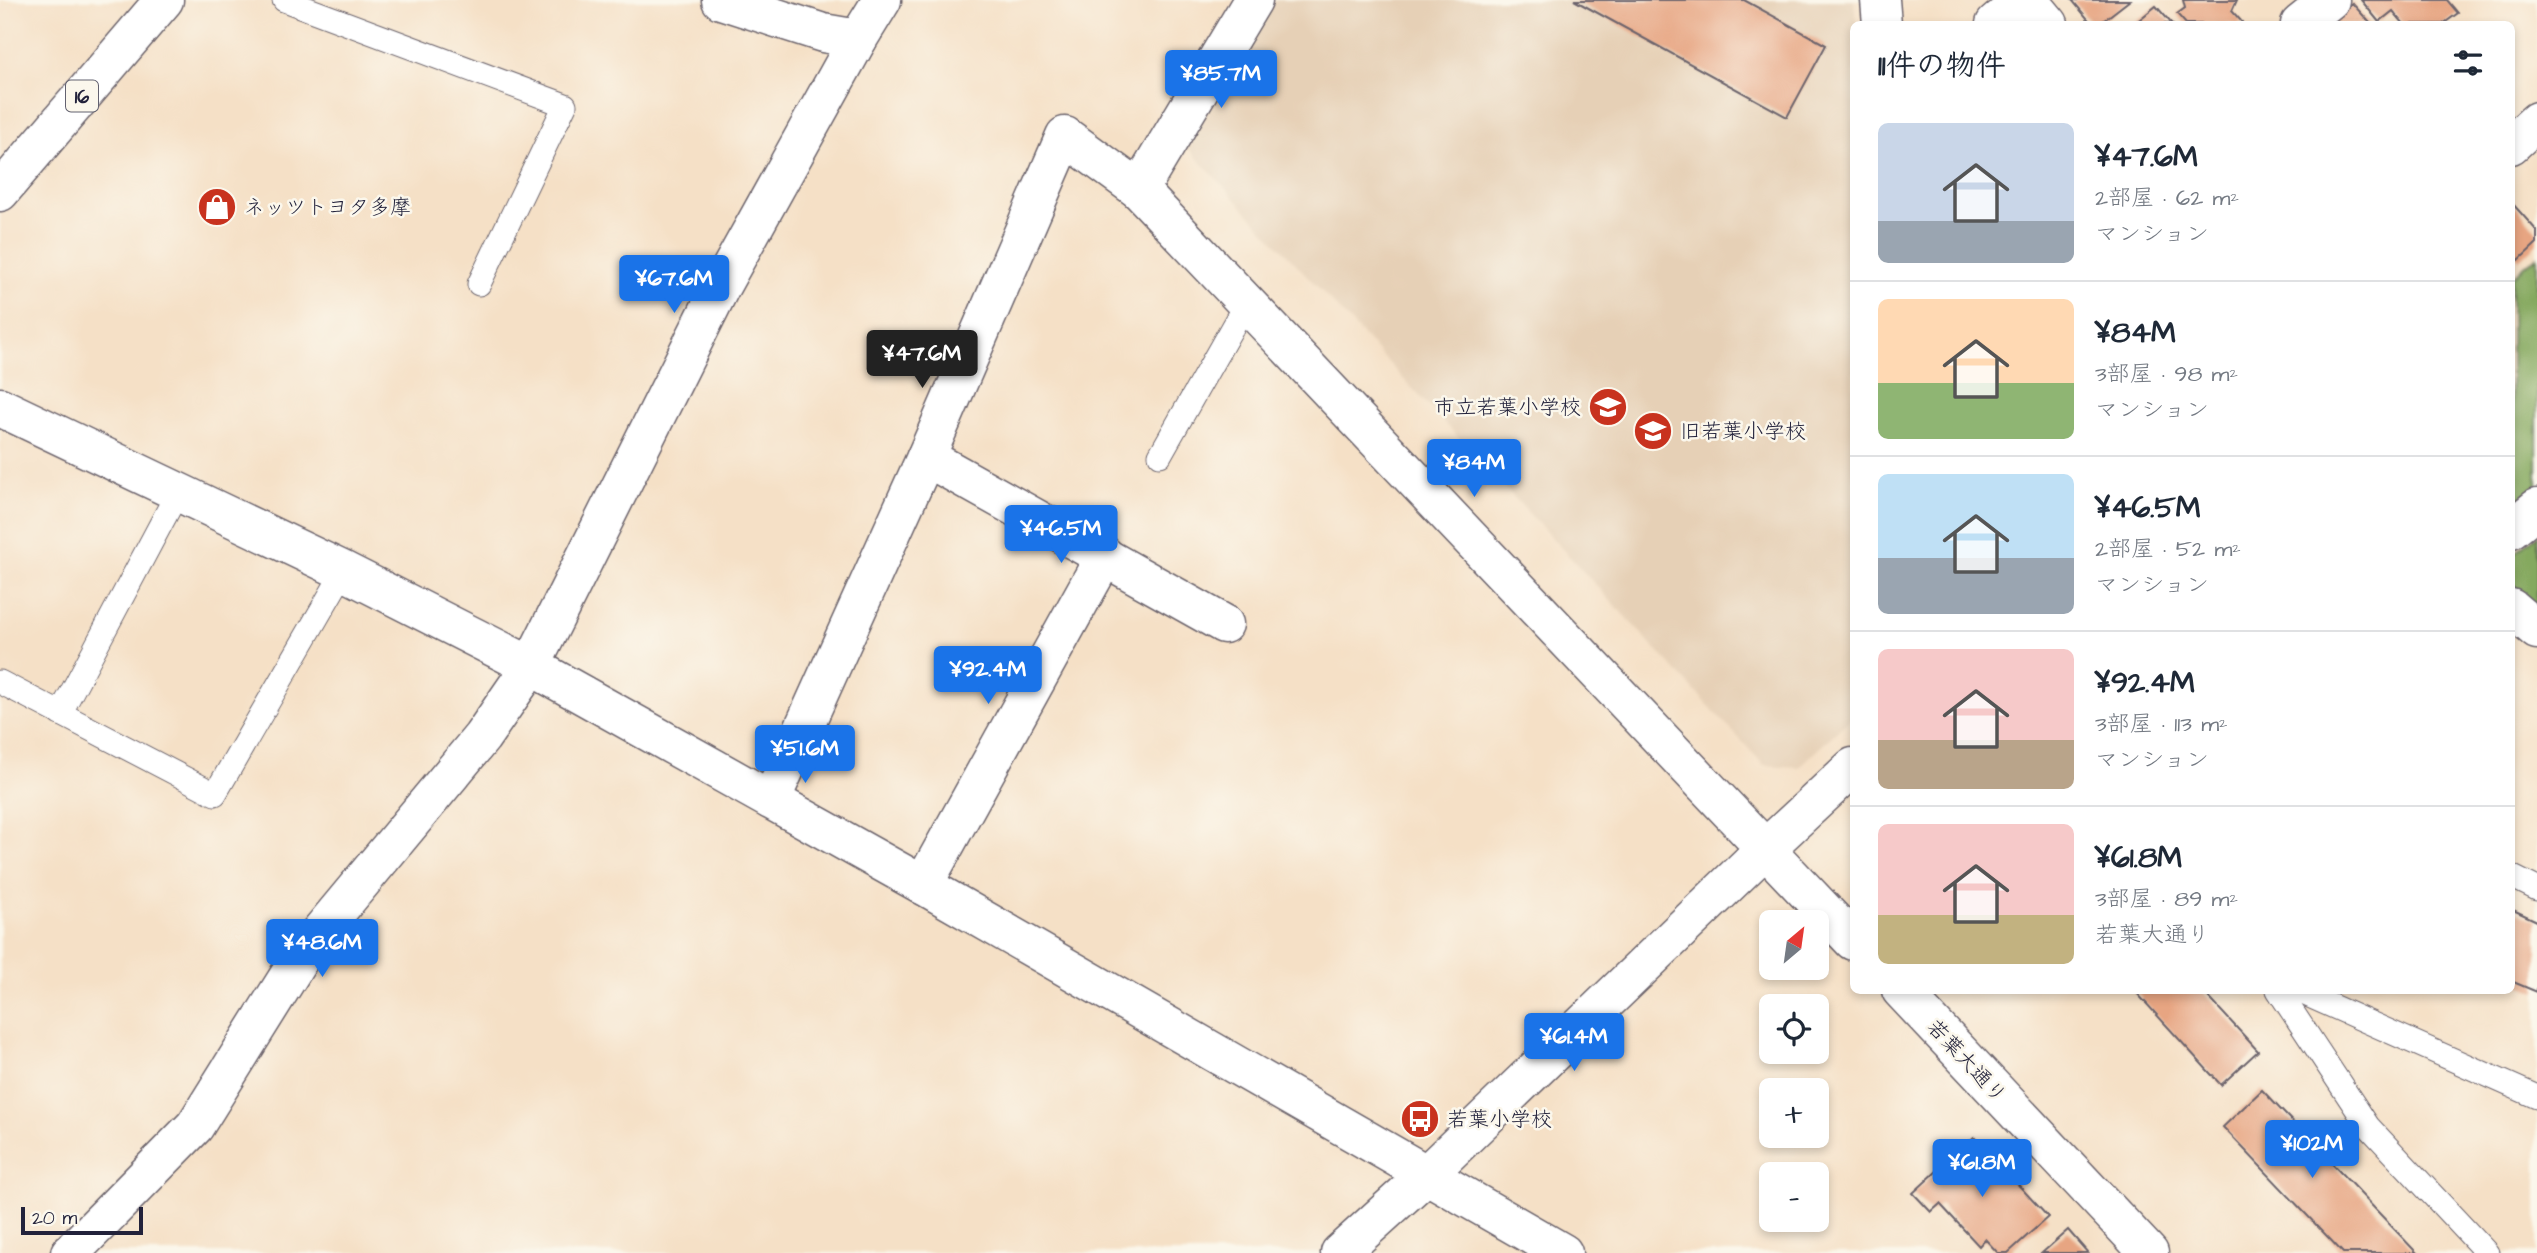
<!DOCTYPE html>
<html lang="ja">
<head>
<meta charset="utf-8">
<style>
	:root { --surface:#fff; --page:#f2f2f3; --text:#1f2937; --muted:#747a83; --line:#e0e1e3; --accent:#1a73e8 }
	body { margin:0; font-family:"Architects Daughter","Klee One",sans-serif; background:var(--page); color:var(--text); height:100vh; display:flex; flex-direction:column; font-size:26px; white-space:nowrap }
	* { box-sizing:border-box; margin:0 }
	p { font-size:23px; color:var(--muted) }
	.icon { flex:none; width:38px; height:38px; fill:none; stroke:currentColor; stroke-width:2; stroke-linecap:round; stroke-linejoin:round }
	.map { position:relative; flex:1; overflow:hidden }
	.panel { position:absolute; left:1850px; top:21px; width:665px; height:973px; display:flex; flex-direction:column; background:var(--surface); border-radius:10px; box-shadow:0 4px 10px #0003 }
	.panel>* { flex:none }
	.needle { width:46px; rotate:29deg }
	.tools { position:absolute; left:1759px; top:910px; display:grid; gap:14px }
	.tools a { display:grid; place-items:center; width:70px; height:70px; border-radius:10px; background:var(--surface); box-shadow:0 4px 10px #0003; font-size:35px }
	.scale { position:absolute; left:21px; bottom:18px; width:122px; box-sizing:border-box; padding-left:7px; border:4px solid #22223b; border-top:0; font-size:19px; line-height:24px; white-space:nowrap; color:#22223b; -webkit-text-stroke:5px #fbf7ec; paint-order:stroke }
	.price { position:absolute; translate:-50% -60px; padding:0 16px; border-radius:7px; background:var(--accent); color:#fff; font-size:23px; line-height:46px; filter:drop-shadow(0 2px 4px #0008) }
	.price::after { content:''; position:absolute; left:50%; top:42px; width:21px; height:16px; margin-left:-10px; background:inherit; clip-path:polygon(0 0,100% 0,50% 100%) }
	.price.active { background:#222; color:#fff }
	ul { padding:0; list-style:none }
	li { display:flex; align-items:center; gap:21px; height:175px; padding:0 28px }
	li+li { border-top:2px solid var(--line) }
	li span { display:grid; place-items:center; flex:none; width:196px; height:140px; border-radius:10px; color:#555 }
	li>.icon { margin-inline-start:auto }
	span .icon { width:84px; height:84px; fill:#fffc; stroke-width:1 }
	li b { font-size:30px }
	h2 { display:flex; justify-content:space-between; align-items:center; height:84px; padding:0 28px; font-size:30px }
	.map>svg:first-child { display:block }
</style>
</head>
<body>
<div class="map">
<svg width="2537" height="1253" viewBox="0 0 2537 1253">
	<rect width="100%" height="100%" fill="#fbf7ec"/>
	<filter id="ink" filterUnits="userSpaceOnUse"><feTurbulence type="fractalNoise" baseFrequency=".0143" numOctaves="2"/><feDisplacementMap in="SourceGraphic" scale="14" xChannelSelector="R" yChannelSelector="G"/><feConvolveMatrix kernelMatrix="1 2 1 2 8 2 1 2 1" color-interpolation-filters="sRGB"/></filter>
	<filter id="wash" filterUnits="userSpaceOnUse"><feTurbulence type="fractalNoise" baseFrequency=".00686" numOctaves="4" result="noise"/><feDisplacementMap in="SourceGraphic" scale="28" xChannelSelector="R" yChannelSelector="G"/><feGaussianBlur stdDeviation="1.57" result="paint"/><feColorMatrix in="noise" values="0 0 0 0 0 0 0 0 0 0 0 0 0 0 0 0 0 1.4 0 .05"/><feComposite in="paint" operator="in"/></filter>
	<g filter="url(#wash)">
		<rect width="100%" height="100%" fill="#f5e0c6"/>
		<!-- built -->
		<path fill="#e6d0b6" d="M1272,0h582l2,24h-3v692l-54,51 -35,-2 -578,-619z"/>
		<!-- forest -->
		<g fill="#85a95e" stroke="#54664c" stroke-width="2">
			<path d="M2537,256v229l-26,21v-229z"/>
			<path d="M2537,535v71l-26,-23v-27z"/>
		</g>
		<g id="blocks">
			<!-- building -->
			<g fill="#e7a582">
				<path d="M1574,0h170l82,45 -39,72z"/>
				<path d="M2072,0h58l-31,24h-7z"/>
				<path d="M2183,0h54l-5,11 10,11 -2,2h-54l-9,-10 8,-6z"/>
				<path d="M2361,0h86l11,13 -15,11h-39l-11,-13 -14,11z"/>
				<path d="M2352,3l19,21h-43z"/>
				<path d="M2156,6l16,18h-38z"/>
				<path d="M2511,202l26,29v12l-18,17 -8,-10z"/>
				<path d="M2511,909l26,12v71l-26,-11z"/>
				<path d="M2134,990h68l56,61 -37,34z"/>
				<path d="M2262,1090l155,163h-74l-120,-126z"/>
				<path d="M1974,1137l74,80 -40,36h-10l-13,-14 -6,7 -39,-42 -9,8 -18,-19z"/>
				<path d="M2068,1230l20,23h-46z"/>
			</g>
		</g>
	</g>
	<g filter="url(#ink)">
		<use href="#blocks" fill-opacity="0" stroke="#6c646c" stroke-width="2"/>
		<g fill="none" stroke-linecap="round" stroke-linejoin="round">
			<!-- service casing -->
			<g stroke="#6c646c" stroke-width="25">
				<g id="service">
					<path d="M284,0l281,105 -86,179"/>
					<path d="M1160,455l86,-152"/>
					<path d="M0,682l215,112 129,-223"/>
					<path d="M60,714l119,-224"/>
					<path d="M2511,876l26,13"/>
					<path d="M2278,990l90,136 119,127"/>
					<path d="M2296,990l241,107"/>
				</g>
			</g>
			<!-- minor casing -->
			<g stroke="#6c646c" stroke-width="41">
				<g id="minor">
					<path d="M721,0l102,33 35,6"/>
					<path d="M1880,0l2,24"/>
					<path d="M2029,0l20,24"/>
					<path d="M1995,24l28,-24"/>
					<path d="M2300,24l30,-24"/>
					<path d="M2511,145l26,-24"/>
					<path d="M0,407l344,164 187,95 392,219 640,368"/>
					<path d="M926,457l298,167"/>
					<path d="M2511,529l26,-21"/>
					<path d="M2511,608l26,22"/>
					<path d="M771,800l155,-343 139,-321 74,54 114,-190"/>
					<path d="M1766,848l87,-81"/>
					<path d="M923,885l182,-329"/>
					<path d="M70,1253l125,-127 110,-176 177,-213 49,-71 190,-380 137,-247 24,-39"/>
				</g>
			</g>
			<!-- tertiary casing -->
			<g stroke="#6c646c" stroke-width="41">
				<g id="tertiary">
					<path d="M1139,190l714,751"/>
					<path d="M1901,990l248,263"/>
					<path d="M1340,1253l85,-77 341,-328"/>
				</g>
			</g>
			<!-- primary casing -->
			<g stroke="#6c646c" stroke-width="41">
				<path id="primary" d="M0,192l164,-192"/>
			</g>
			<!-- service -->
			<use href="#service" stroke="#fff" stroke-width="23"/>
			<!-- minor -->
			<use href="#minor" stroke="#fff" stroke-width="38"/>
			<!-- tertiary -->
			<use href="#tertiary" stroke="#fff" stroke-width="38"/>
			<!-- primary -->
			<use href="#primary" stroke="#fff" stroke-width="38"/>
		</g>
	</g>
	<!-- icons -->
	<defs>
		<g id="shop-disc" transform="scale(2.0125)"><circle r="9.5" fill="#c8321e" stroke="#fbf7ec"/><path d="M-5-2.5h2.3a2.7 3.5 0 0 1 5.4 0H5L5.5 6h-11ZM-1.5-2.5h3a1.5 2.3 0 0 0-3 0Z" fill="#fff"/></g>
		<g id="school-disc" transform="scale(2.0125)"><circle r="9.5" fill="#c8321e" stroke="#fbf7ec"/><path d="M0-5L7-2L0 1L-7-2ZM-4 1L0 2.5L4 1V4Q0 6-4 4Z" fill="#fff"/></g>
		<g id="bus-disc" transform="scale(2.0125)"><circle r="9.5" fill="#c8321e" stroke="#fbf7ec"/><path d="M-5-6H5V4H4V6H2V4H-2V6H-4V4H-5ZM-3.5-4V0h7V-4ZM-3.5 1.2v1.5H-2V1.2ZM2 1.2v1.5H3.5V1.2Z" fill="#fff"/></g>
	</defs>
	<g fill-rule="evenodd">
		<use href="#shop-disc" x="217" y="207"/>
		<use href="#school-disc" x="1608" y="407"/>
		<use href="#school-disc" x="1653" y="431"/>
		<use href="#bus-disc" x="1420" y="1119"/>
	</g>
	<g text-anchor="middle" stroke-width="5" stroke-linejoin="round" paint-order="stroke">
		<!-- shield labels -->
		<rect fill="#fbf7ec" stroke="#636270" stroke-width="2" x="66" y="80.5" width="32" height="31" rx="5"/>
		<g font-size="19" font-weight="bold" fill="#22223b">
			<text x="82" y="103">16</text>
		</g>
		<!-- poi labels -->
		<g font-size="21" fill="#22223b" stroke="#fbf7ec" text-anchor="start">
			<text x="244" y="214">ネッツトヨタ多摩</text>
			<text x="1581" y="414" text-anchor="end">市立若葉小学校</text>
			<text x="1680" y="438">旧若葉小学校</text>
			<text x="1447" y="1126">若葉小学校</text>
		</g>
		<!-- street labels -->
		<g font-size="21" fill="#22223b" stroke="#fbf7ec">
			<text transform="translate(1967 1061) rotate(47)" y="7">若葉大通り</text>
		</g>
	</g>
</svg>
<div class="tools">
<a><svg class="needle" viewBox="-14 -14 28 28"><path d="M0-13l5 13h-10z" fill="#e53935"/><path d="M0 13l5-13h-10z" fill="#747a83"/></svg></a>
<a><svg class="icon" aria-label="locate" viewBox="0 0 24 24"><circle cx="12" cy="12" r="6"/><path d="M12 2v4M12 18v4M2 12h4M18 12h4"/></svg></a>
<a>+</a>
<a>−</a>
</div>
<div class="scale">20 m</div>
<b class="price" style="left:1221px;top:110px">¥85.7M</b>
<b class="price" style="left:674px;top:315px">¥67.6M</b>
<b class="price active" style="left:922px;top:390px">¥47.6M</b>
<b class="price" style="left:1474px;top:499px">¥84M</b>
<b class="price" style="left:1061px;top:565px">¥46.5M</b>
<b class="price" style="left:988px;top:706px">¥92.4M</b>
<b class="price" style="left:805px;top:785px">¥51.6M</b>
<b class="price" style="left:322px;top:979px">¥48.6M</b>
<b class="price" style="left:1574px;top:1073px">¥61.4M</b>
<b class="price" style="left:2312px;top:1180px">¥102M</b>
<b class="price" style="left:1982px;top:1199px">¥61.8M</b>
<section class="panel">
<h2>11件の物件<svg class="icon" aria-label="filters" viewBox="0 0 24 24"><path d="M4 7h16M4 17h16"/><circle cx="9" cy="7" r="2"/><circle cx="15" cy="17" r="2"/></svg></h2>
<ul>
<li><span style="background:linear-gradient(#c9d6e8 70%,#9aa5b1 0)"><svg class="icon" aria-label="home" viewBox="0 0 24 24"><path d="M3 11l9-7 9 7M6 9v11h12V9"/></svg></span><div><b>¥47.6M</b><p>2部屋 · 62 m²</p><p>マンション</p></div></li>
<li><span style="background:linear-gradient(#ffd9b3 60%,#8fb573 0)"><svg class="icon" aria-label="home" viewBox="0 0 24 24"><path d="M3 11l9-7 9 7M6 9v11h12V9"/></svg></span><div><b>¥84M</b><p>3部屋 · 98 m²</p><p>マンション</p></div></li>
<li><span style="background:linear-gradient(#bfe0f5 60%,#9aa5b1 0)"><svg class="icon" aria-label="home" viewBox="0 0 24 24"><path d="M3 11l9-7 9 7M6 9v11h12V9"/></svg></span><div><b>¥46.5M</b><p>2部屋 · 52 m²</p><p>マンション</p></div></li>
<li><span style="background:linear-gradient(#f6c9c9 65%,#b9a48a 0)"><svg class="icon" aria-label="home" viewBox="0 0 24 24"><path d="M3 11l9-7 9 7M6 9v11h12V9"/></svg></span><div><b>¥92.4M</b><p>3部屋 · 113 m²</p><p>マンション</p></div></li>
<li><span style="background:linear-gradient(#f6c9c9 65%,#c2b280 0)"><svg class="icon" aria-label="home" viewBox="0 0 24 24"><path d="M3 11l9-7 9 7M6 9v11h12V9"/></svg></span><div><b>¥61.8M</b><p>3部屋 · 89 m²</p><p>若葉大通り</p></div></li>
</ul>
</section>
</div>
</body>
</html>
